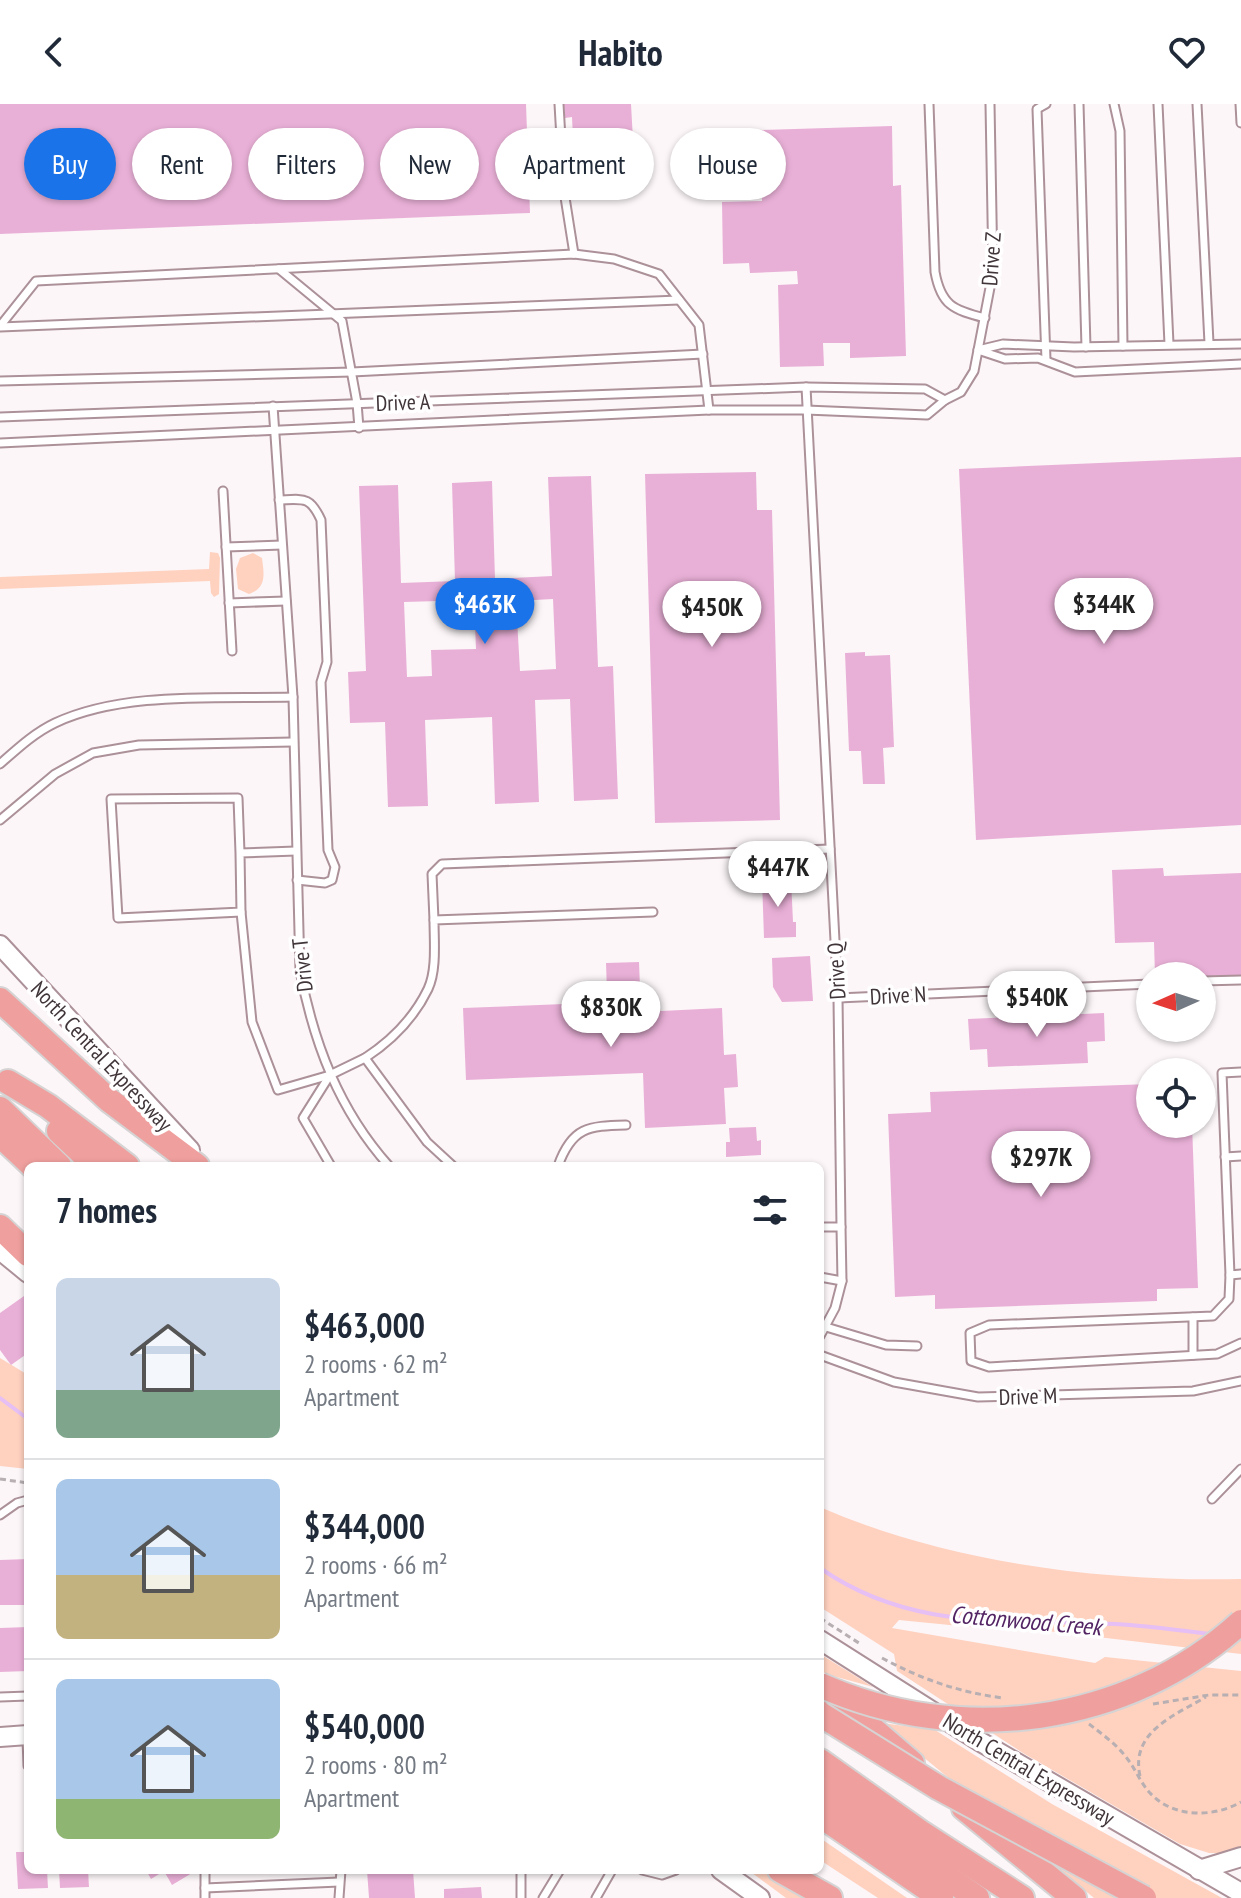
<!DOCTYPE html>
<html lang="en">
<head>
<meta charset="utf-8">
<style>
	:root { --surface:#fff; --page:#f6f6f7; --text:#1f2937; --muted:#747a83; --line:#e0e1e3; --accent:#1a73e8 }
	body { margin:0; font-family:"PT Sans Narrow",sans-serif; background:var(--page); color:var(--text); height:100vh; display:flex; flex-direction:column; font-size:30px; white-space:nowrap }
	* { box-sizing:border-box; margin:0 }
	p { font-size:26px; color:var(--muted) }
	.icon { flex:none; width:44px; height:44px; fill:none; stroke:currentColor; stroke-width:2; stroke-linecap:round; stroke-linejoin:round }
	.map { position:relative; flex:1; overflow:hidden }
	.details { position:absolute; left:24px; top:1058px; width:800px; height:712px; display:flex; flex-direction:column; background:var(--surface); border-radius:12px; box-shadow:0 2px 6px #0004 }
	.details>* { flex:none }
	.top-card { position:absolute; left:24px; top:24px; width:800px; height:72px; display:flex; gap:16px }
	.needle { width:52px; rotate:267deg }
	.controls { position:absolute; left:1136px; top:858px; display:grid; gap:16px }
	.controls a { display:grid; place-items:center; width:80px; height:80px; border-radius:50%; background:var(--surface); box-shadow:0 2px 6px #0004; font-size:40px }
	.price { position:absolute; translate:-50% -68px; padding:0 18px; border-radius:28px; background:#fff; color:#222; font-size:26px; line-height:52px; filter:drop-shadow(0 2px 4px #0008) }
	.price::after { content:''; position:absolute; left:50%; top:48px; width:24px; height:18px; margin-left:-12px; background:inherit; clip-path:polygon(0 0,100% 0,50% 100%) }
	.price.current { background:var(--accent); color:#fff }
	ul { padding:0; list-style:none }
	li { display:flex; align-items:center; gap:24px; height:200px; padding:0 32px }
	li+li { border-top:2px solid var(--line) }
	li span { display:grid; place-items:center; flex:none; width:224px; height:160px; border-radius:12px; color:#555 }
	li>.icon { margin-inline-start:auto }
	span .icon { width:96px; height:96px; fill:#fffc; stroke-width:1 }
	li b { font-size:34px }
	h2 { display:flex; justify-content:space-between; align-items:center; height:96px; padding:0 32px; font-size:34px }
	.tag { padding:0 28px; border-radius:36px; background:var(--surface); box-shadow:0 2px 6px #0004; font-size:28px; line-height:72px }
	.tag.current { background:var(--accent); color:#fff }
	header { display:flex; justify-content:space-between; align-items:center; height:104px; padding:0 32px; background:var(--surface); font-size:36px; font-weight:700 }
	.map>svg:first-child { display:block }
</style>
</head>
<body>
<header><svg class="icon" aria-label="back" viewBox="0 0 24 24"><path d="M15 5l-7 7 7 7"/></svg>Habito<svg class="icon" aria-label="heart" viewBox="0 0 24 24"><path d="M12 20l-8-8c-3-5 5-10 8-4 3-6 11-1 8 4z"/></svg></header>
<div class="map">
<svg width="1241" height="1794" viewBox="0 0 1241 1794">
	<rect width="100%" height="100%" fill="#fcf6f8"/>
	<!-- green -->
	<g fill="#ffd1bf">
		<path d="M210,448l8,1 2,5 -1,36 -5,3 -3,-4 -1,-12 -210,8v-12l209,-8z"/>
		<path d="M253,449l9,5c2,16 5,30 -13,36l-11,-5 -2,-20 4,-11z"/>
		<path d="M0,1254l28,17v94l-28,-3z"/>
		<path d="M820,1403c128,56 282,75 421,72v75l-202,-24 -49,-1 -91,-9 -7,8 203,35 10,-6 136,14v177l-18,5h-14l-29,-9 -157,-91 -126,-82 -3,-17 -74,-47z"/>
		<path d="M820,1550l53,33 -47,-13 -6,-5z"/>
		<path d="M882,1619l53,7 117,74 170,94h-128z"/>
		<path d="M820,1734l87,60h-29l-58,-38z"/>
		<path d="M748,1766h20l49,28h-31z"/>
	</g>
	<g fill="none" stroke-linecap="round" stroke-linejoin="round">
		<!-- stream -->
		<g stroke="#e6bff5" stroke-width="4">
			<path d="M0,1294l28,21"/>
			<path d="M820,1464c97,68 200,49 310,57 27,2 54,6 80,9"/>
		</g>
	</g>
	<!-- building -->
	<g fill="#e9b0d7" fill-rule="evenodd">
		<path d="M0,0h526l4,109 -530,21z"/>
		<path d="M564,0h67l3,54h-5l1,26 -50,2 -1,-27 -5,1 -2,-43 -7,1z"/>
		<path d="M892,22l1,60 8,-1 5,171 -56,2v-15h-27l1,23 -44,1 -2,-82 20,-1 -1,-13 -47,2 -1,-10 -26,1 -1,-62 40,-1 -2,-71z"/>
		<path d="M1241,353v368l-265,15 -17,-371z"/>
		<path d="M756,368l1,38h15l8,310 -125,3 -10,-349z"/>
		<path d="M591,372l7,191 15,-1 5,133 -44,2 -4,-102 -35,1 4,102 -44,2 -3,-87 -67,3 3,86 -40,1 -3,-85 -35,1 -2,-51 18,-1 -7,-185 39,-1 3,98 54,-2 -3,-98 40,-2 3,98 57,-3 -4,-99zM553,495l3,70 -36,2 -4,-70zM474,496l2,49 -45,1 1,26 -25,1 -3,-75z"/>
		<path d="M865,548v4l25,-1 4,92 -11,1 2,36h-22l-2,-33h-12l-4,-98z"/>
		<path d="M1163,764l1,8 77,-3v107l-39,1v-5h-47l-1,-34 -39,1 -3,-73z"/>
		<path d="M791,775l2,43h3v15l-32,1 -2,-58z"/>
		<path d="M810,852l3,45 -31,1 -9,-15 -1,-29z"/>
		<path d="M639,858l2,50 81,-4 2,47 12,-1 2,33 -14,1 2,36 -81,4 -2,-55 -177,7 -3,-72 151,-6v-10h-7l-1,-29z"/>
		<path d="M1104,909l1,28 -18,1 1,21 -100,4 -1,-18 -17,1 -2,-31z"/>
		<path d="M1150,980v40h42l6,164 -41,1v12l-222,8v-14l-40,2 -7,-183 43,-2 -1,-20z"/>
		<path d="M756,1023l1,14 4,-1v15l-35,2v-15h4l-1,-14z"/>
		<path d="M24,1192l4,5v52l-17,12 -11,-15v-37z"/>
		<path d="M28,1455v46h-28v-45z"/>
		<path d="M28,1523v44l-28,1v-44z"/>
		<path d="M16,1748h12v18h19l1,18 -30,1z"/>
		<path d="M59,1766h29l1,17 -29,1z"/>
		<path d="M146,1766h51l-25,15 -8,-14 -13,8z"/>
		<path d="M367,1766h46l2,28h-46z"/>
		<path d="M481,1783l1,11h-38v-9z"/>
	</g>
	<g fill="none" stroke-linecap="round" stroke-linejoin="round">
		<!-- lane casing -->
		<g stroke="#ac9199" stroke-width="11">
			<g id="lane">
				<path d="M559,0l5,87 10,63"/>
				<path d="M929,0l6,168c6,33 18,38 50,46"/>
				<path d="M1079,0l7,243"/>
				<path d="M1114,0l6,27 3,215"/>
				<path d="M1158,0l11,240"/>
				<path d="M1197,0l12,239"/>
				<path d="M1240,0l1,19"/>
				<path d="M279,165l63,52 15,82 2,25"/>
				<path d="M0,222l36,-45 538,-27 40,5 45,15 40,51 10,85"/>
				<path d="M0,223l679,-27"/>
				<path d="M1241,240l-167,3 -71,-3 -25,6 27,9 33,-1 37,14 166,-8"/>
				<path d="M1046,256l-9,-251 9,-5"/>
				<path d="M0,277l352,-9 351,-18"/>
				<path d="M806,283l32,611 3,229 1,54 -7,27 -15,28"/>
				<path d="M273,302l20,291 7,274c14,73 39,139 89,195"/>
				<path d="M0,313l806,-30 119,2 20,11"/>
				<path d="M0,339l709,-33h97l121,5 18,-15 16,-8 13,-21 19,-99 -3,-168"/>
				<path d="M223,387l9,160"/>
				<path d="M279,396c25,-1 31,-4 42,20l6,142 -6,20 7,168 7,17 -3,13 -7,3 -28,-3"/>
				<path d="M226,443l56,-2"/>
				<path d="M229,499l57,-2"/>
				<path d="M0,660c17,-15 34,-31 55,-41 68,-32 162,-24 238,-26"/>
				<path d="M0,716l55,-46 38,-21 46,-8 154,-3"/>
				<path d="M240,749l1,59 -123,6 -7,-119 127,-1 2,55 56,-2"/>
				<path d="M241,808l11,110 26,68 52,-15 35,-17 62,84 26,24"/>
				<path d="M434,816l-2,-46 10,-10 388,-15"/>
				<path d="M1202,877l39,-1"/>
				<path d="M838,894l312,-14"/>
				<path d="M365,954c26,-17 49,-40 63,-69 9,-19 6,-48 6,-69l219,-8"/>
				<path d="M1241,968l-19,1 8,202 11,-1"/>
				<path d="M330,971l-27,43 28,48"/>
				<path d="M1225,1053l16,-1"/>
				<path d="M558,1062c14,-39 30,-40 68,-41"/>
				<path d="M820,1123h21"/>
				<path d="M1230,1171l-1,24 -16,17 -224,9 -19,8 1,28 18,6 228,-13 24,-11"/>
				<path d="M820,1173l22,4"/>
				<path d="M1193,1213v38"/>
				<path d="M826,1223l60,18 31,1"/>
				<path d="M820,1251l74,27 84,15 215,-6 48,-10"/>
				<path d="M1212,1395l29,-30"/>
				<path d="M0,1411l17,-12 11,-3"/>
				<path d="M0,1593l28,-1"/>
				<path d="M27,1634l1,28"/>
				<path d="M642,1766l20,5 14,-5"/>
				<path d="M205,1784l134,-6"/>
				<path d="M205,1794v-28"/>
				<path d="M339,1794l2,-28"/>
				<path d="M521,1794v-28"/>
				<path d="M543,1794l17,-28"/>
				<path d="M596,1794l16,-28"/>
			</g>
		</g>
		<!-- secondary casing -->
		<g stroke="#ac9199" stroke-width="22">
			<g id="secondary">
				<path d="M0,841l190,205"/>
				<path d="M0,1146l28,23"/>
				<path d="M820,1536l159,101 262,152"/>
				<path d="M0,1633l28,-2"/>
				<path d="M721,1766l39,28"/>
				<path d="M1199,1766l42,-13"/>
			</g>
		</g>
		<!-- highway casing -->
		<g stroke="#d5d3d3" stroke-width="28">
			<g id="highway">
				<path d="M0,896l109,100 88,66"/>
				<path d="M8,978l40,24 79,60"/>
				<path d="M0,1005l59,57"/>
				<path d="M59,1027l37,35"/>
				<path d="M0,1031l33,31"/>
				<path d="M0,1123l28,27"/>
				<path d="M825,1584l87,75"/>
				<path d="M820,1657l100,71 102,66"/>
				<path d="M820,1686l157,108"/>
				<path d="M964,1704l110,90"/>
				<path d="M820,1711l121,83"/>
				<path d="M780,1766l50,28"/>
			</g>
		</g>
		<!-- path -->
		<g stroke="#b7afb2" stroke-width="3" stroke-dasharray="6 4" stroke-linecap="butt">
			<path d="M0,1375l28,4"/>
			<path d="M820,1514l42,27"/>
			<path d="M882,1554c39,21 76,34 121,40"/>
			<path d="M1153,1600l56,-9h32"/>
			<path d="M1089,1620c13,10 27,20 37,33 9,11 14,25 24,36 23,25 63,25 91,9"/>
			<path d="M1140,1672c-10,-44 35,-61 66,-79"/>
		</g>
		<!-- lane -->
		<use href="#lane" stroke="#fff" stroke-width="7"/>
		<!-- secondary -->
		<use href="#secondary" stroke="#fff" stroke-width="18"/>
		<!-- highway -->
		<use href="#highway" stroke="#efa09e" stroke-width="24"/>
		<!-- highway-bridge casing -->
		<g stroke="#d5d3d3" stroke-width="28" stroke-linecap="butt">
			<g id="highway-bridge">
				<path d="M820,1581c139,62 307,41 421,-63"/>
				<path d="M820,1610l119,74 205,110"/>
			</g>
		</g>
		<!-- highway-bridge -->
		<use href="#highway-bridge" stroke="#efa09e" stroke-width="24"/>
	</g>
	<g text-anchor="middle" stroke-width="7" stroke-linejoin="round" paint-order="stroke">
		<!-- street labels -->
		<g font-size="22" fill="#403538" stroke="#fff">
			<text transform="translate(991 155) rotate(-86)" y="8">Drive Z</text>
			<text transform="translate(403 298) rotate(-2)" y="8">Drive A</text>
			<text transform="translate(302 861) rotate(-96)" y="8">Drive T</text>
			<text transform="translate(836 867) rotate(-93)" y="8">Drive Q</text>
			<text transform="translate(898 891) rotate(-3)" y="8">Drive N</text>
			<text transform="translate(102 952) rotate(47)" y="8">North Central Expressway</text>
			<text transform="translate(1028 1292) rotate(-2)" y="8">Drive M</text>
			<text transform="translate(1029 1665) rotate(31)" y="8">North Central Expressway</text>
		</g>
		<!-- water labels -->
		<g font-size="24" font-style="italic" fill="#532463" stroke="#fff">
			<text transform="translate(1026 1517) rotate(5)" y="8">Cottonwood Creek</text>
		</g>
	</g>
</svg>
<div class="controls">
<a><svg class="needle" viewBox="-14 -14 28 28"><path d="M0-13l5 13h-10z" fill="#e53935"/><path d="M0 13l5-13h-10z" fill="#747a83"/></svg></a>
<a><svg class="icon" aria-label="locate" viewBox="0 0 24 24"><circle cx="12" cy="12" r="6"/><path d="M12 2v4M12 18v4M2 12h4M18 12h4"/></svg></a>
</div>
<b class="price current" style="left:485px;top:542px">$463K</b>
<b class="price" style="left:1104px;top:542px">$344K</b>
<b class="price" style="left:712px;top:545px">$450K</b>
<b class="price" style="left:778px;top:805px">$447K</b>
<b class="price" style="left:1037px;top:935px">$540K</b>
<b class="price" style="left:611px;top:945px">$830K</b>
<b class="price" style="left:1041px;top:1095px">$297K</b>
<div class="top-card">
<a class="tag current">Buy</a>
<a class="tag">Rent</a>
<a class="tag">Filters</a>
<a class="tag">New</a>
<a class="tag">Apartment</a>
<a class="tag">House</a>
</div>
<section class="details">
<h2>7 homes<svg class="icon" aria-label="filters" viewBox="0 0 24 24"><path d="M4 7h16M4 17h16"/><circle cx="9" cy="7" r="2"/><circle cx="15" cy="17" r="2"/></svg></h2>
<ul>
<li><span style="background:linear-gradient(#c9d6e8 70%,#7fa58c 0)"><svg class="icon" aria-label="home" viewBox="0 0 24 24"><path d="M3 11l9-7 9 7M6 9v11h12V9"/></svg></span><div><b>$463,000</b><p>2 rooms · 62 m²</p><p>Apartment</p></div></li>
<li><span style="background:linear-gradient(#a9c7e8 60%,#c2b280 0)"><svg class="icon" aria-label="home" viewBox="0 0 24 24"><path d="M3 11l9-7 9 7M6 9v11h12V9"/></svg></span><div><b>$344,000</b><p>2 rooms · 66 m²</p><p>Apartment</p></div></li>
<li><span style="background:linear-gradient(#a9c7e8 75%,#8fb573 0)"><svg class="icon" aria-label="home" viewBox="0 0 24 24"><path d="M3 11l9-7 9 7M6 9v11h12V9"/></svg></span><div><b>$540,000</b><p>2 rooms · 80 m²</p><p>Apartment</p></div></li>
</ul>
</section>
</div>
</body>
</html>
